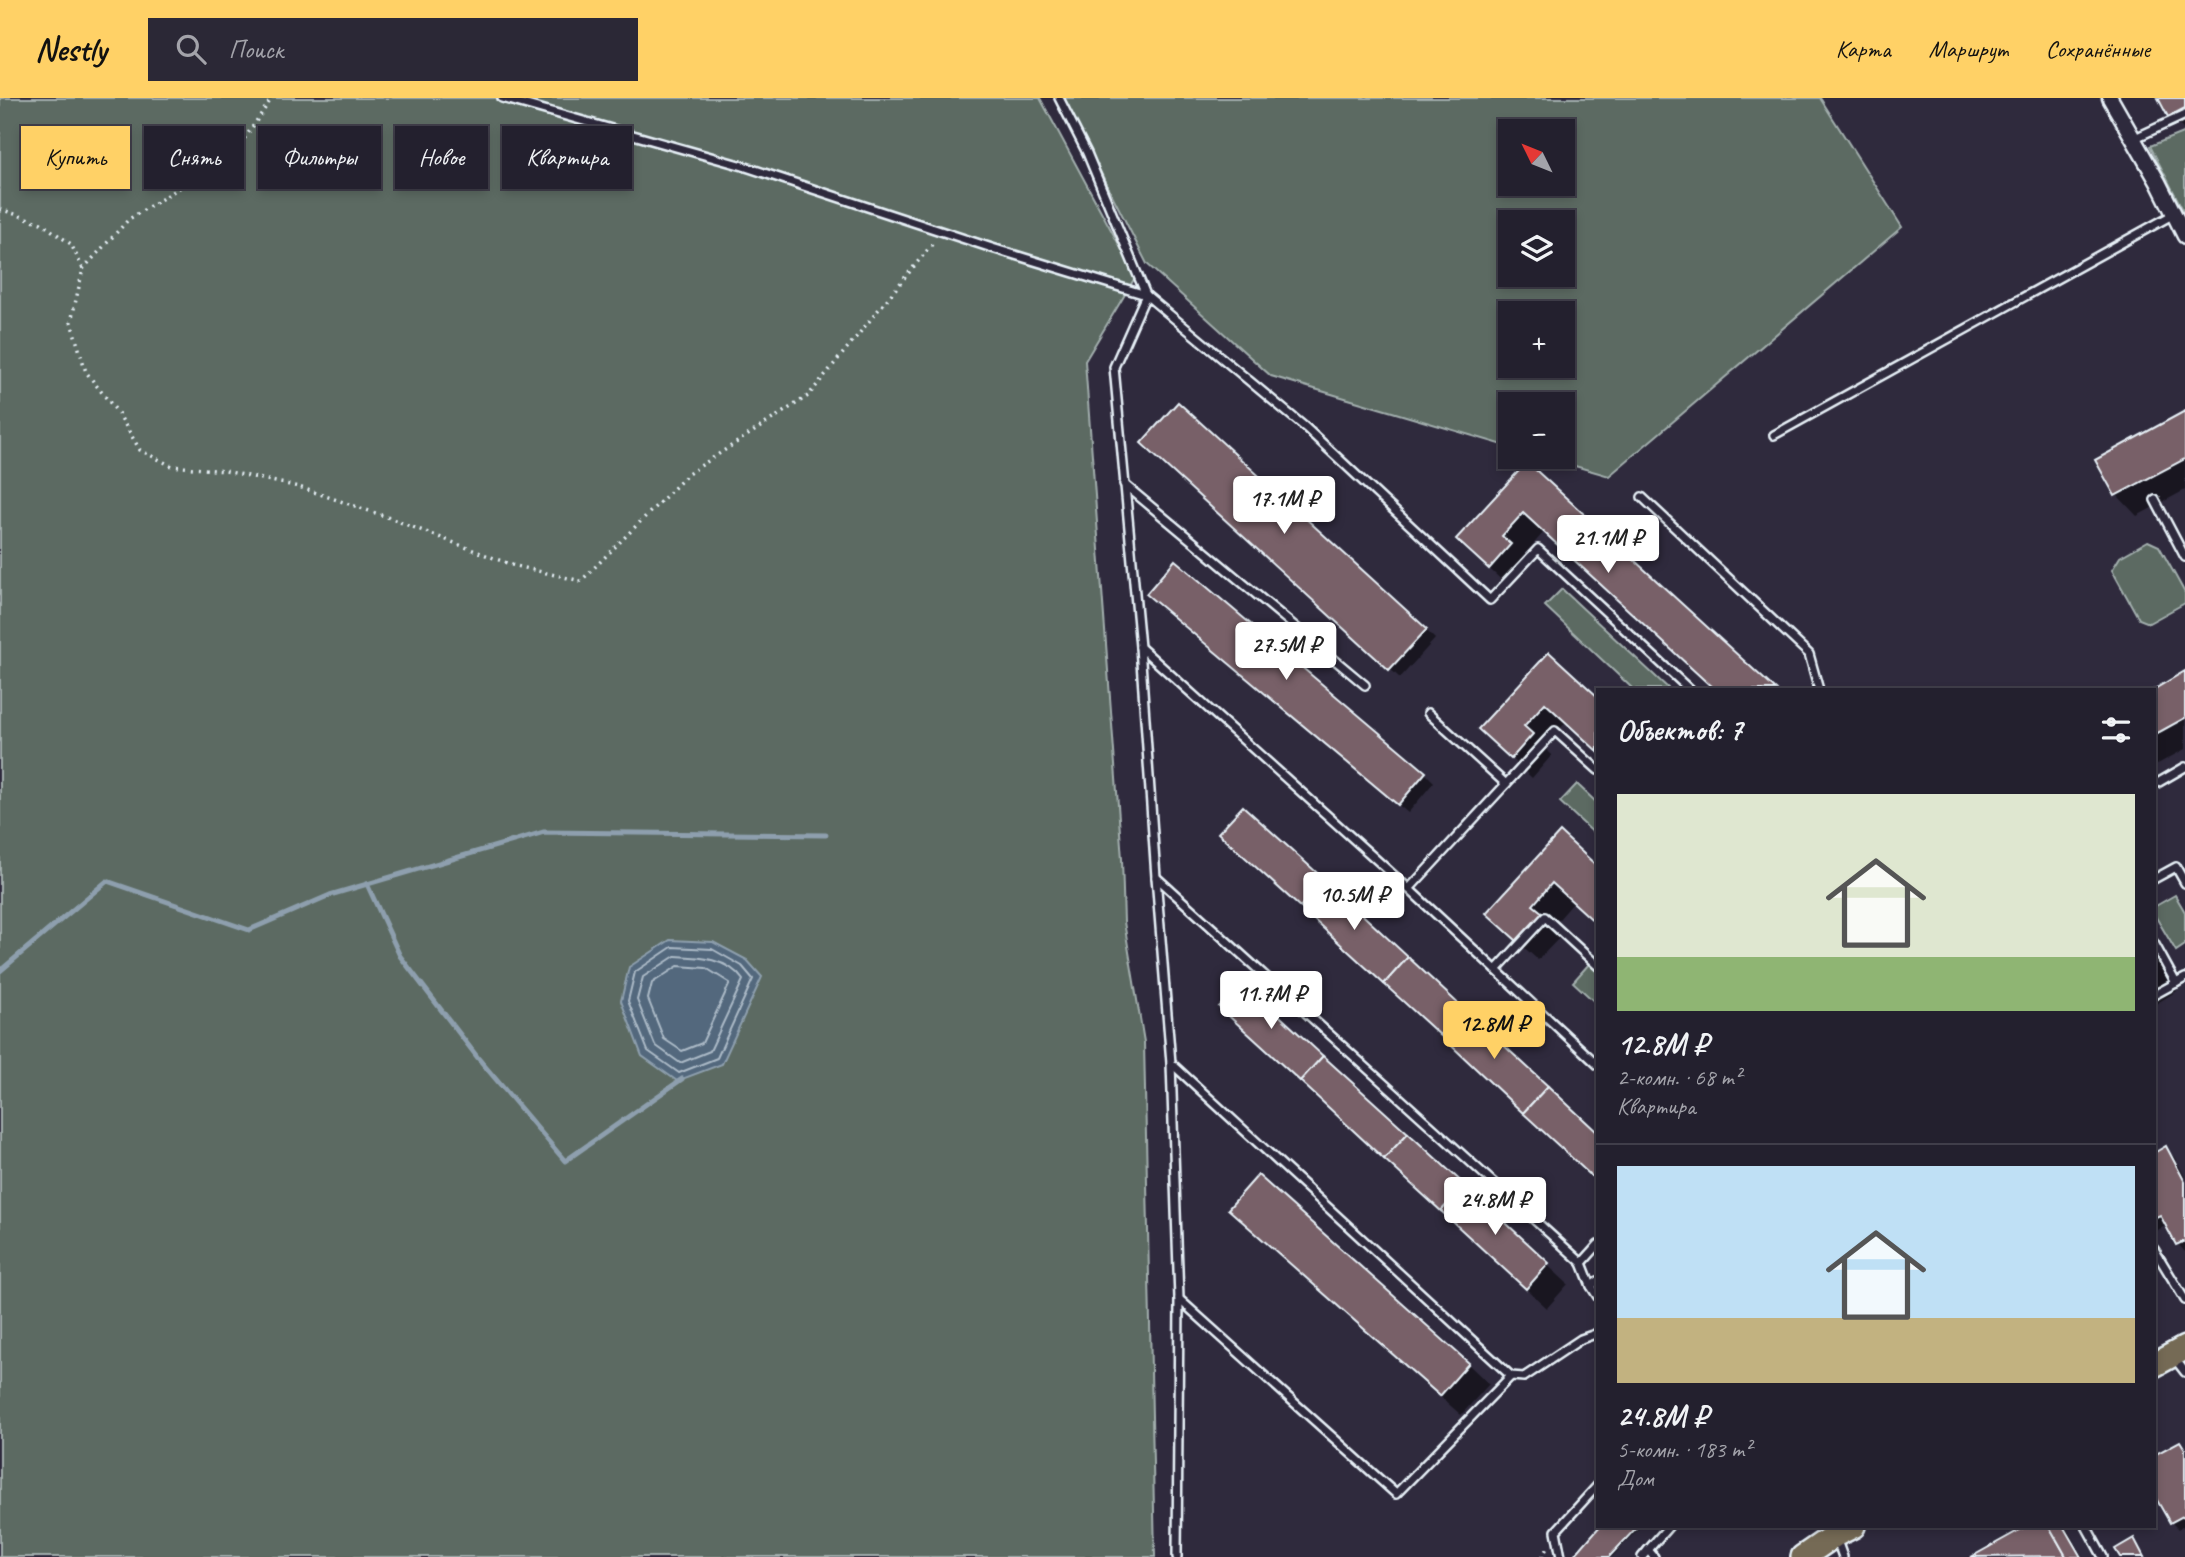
<!DOCTYPE html>
<html lang="ru">
<head>
<meta charset="utf-8">
<style>
	:root { --surface:#23202e; --page:#2b2836; --text:#f1f3f6; --muted:#a3a3aa; --line:#403e4a; --accent:#ffd166 }
	body { margin:0; font-family:Caveat,sans-serif; background:var(--page); color:var(--text); height:100vh; display:flex; flex-direction:column; font-size:26px; white-space:nowrap }
	* { box-sizing:border-box; margin:0 }
	p { font-size:23px; color:var(--muted) }
	.icon { flex:none; width:38px; height:38px; fill:none; stroke:currentColor; stroke-width:2; stroke-linecap:round; stroke-linejoin:round }
	.map { position:relative; flex:1; overflow:hidden }
	.side { position:absolute; left:1596px; top:590px; width:560px; height:840px; display:flex; flex-direction:column; background:var(--surface); border-radius:0px; box-shadow:0 4px 10px #0003,0 0 0 2px var(--line) }
	.side>* { flex:none }
	.hud { position:absolute; left:21px; top:28px; width:665px; height:63px; display:flex; gap:14px }
	.needle { width:46px; rotate:313deg }
	.buttons { position:absolute; left:1498px; top:21px; display:grid; gap:14px }
	.buttons a { display:grid; place-items:center; width:77px; height:77px; border-radius:0px; background:var(--surface); box-shadow:0 4px 10px #0003,0 0 0 2px var(--line); font-size:35px }
	.price { position:absolute; translate:-50% -60px; padding:0 16px; border-radius:7px; background:#fff; color:#222; font-size:23px; line-height:46px; filter:drop-shadow(0 2px 4px #0008) }
	.price::after { content:''; position:absolute; left:50%; top:42px; width:21px; height:16px; margin-left:-10px; background:inherit; clip-path:polygon(0 0,100% 0,50% 100%) }
	.price.on { background:var(--accent); color:#111 }
	ul { padding:0; list-style:none }
	li { display:grid; align-content:center; gap:14px; height:371px; padding:0 21px }
	li+li { border-top:2px solid var(--line) }
	li span { display:grid; place-items:center; height:217px; border-radius:0px; color:#555 }
	li>.icon { margin-inline-start:auto }
	span .icon { width:126px; height:126px; fill:#fffc; stroke-width:1 }
	li b { font-size:30px }
	h2 { display:flex; justify-content:space-between; align-items:center; height:84px; padding:0 21px; font-size:30px }
	.pill { padding:0 24px; border-radius:0px; background:var(--surface); box-shadow:0 4px 10px #0003,0 0 0 2px var(--line); font-size:24px; line-height:63px }
	.pill.on { background:var(--accent); color:#111 }
	header { display:flex; align-items:center; gap:42px; box-sizing:border-box; height:98px; padding:0 35px; background:var(--accent); color:#111 }
	header strong { font-size:33px }
	nav { display:flex; gap:38px; margin-inline-start:auto; font-size:24px }
	.search { width:490px; height:63px; background:var(--page); display:flex; align-items:center; gap:18px; box-sizing:border-box; padding:0 24px; border-radius:0px; color:var(--muted); font-size:26px }
	.map>svg:first-child { display:block }
</style>
</head>
<body>
<header>
<strong>Nestly</strong>
<div class="search"><svg class="icon" aria-label="search" viewBox="0 0 24 24"><circle cx="10" cy="10" r="6"/><path d="M15 15l6 6"/></svg>Поиск</div>
<nav><a>Карта</a><a>Маршрут</a><a>Сохранённые</a></nav>
</header>
<div class="map">
<svg width="2185" height="1459" viewBox="0 0 2185 1459">
	<rect width="100%" height="100%" fill="#2f2a3d"/>
	<filter id="ink" filterUnits="userSpaceOnUse"><feTurbulence type="fractalNoise" baseFrequency=".0143" numOctaves="2"/><feDisplacementMap in="SourceGraphic" scale="14" xChannelSelector="R" yChannelSelector="G"/><feConvolveMatrix kernelMatrix="1 2 1 2 8 2 1 2 1" color-interpolation-filters="sRGB"/></filter>
	<g filter="url(#ink)">
		<!-- green -->
		<g fill="#5b6b62" stroke="#a2aead" stroke-width="2" fill-rule="evenodd">
			<path d="M0,0h1040l96,178 -51,85 37,498 2,63 20,120 11,515h-1155z"/>
			<path d="M1063,0h757l82,129 -293,249 -65,-19h19v-53h-53v43l-239,-71 -124,-112zM1510,33h53v53h-53zM1510,124h53v53h-53zM1510,215h53v53h-53z"/>
			<path d="M2185,34v82l-35,-68z"/>
			<path d="M2148,443l11,5 26,47v10l-36,20 -10,-4 -27,-49 8,-13z"/>
			<path d="M1562,491l107,100h-36l-88,-83z"/>
			<path d="M1577,686l21,20v33l-38,-35z"/>
			<path d="M2175,797l10,17v33l-9,6 -22,-37v-7z"/>
			<path d="M1589,866l9,8v33l-25,-23z"/>
		</g>
		<!-- water -->
		<path fill="#52687d" stroke="#8e9fae" stroke-width="2" d="M670,842l43,2 34,18 15,17 -40,87 -45,17 -35,-25 -21,-55 8,-34z"/>
		<!-- shadow -->
		<g fill="#0007">
			<path d="M2160,0h25v33l-15,-15z"/>
			<path d="M2185,315v77l-48,26 -20,-21 -19,-35z"/>
			<path d="M1152,354l274,178 9,9 -35,39z"/>
			<path d="M1527,366l17,68 -22,25 8,8 -20,23 -31,-29z"/>
			<path d="M1158,505l267,170 9,9 -26,31z"/>
			<path d="M1549,557l17,67 -22,25 8,8 -20,23 -31,-29z"/>
			<path d="M2185,575v76l-31,17v-75z"/>
			<path d="M1560,737l14,67 -21,24 9,9 -24,25 -30,-27z"/>
			<path d="M1241,755l357,283v46z"/>
			<path d="M2154,854l23,39 -23,14z"/>
			<path d="M1243,886l325,300 -21,24 -305,-280z"/>
			<path d="M2166,1051l9,9 10,19v75l-7,-8 -11,-19 -13,7v-77z"/>
			<path d="M1251,1131l217,135 21,20 -28,31z"/>
			<path d="M2180,1345l5,5v77l-7,4 -7,-7 -17,-30z"/>
			<path d="M1603,1428h38l-29,31h-36z"/>
			<path d="M2030,1428h35l18,31h-109z"/>
		</g>
		<g fill="none" stroke-linecap="round" stroke-linejoin="round">
			<!-- shore -->
			<g stroke="#acbac7" stroke-width="2">
				<path d="M672,849l40,2 30,17 11,13 -36,79 -38,15 -31,-22 -20,-50 7,-29z"/>
				<path d="M675,858c24,1 53,2 68,24l-33,71 -30,12 -25,-18 -18,-45 6,-23z"/>
				<path d="M678,868l28,2 24,15 -28,60 -20,8 -18,-12 -16,-40 4,-16z"/>
			</g>
			<!-- stream -->
			<g stroke="#8e9fae" stroke-width="5">
				<path d="M367,786l33,72 78,102 87,103 117,-82"/>
				<path d="M0,873l107,-90 142,49 81,-35 214,-63 282,3"/>
			</g>
		</g>
		<!-- building -->
		<g fill="#786167" stroke="#e8f1f8" stroke-width="2">
			<path d="M2158,0h27v10l-17,9z"/>
			<path d="M1178,304l249,227 -38,41 -248,-227z"/>
			<path d="M2185,313v48l-70,37 -20,-36z"/>
			<path d="M1527,364l249,228h-61l-192,-177 -21,23 9,8 -22,25 -33,-30z"/>
			<path d="M1175,462l251,212 -28,33 -252,-211z"/>
			<path d="M1549,554l49,45v55l-53,-49 -21,23 9,8 -22,25 -33,-30z"/>
			<path d="M2185,573v47l-31,17 -1,-45z"/>
			<path d="M1243,708l82,74 -25,27 -82,-74z"/>
			<path d="M1560,734l38,35v58l-46,-42 -19,22 10,8 -26,28 -31,-28z"/>
			<path d="M1325,782l83,77 -24,27 -84,-77z"/>
			<path d="M1408,859l56,52 -24,26 -56,-51z"/>
			<path d="M1243,884l80,74 -23,25 -81,-74z"/>
			<path d="M1464,911l84,77 -25,27 -83,-78z"/>
			<path d="M1323,958l85,77 -24,26 -84,-78z"/>
			<path d="M1548,988l50,47v49l-75,-69z"/>
			<path d="M1408,1035l57,52 -24,26 -57,-52z"/>
			<path d="M2166,1048l19,36v59l-9,4 -16,-30 -6,3v-65z"/>
			<path d="M1258,1077l211,188 -29,33 -212,-187z"/>
			<path d="M1465,1087l84,78 -23,26 -85,-78z"/>
			<path d="M2180,1343l5,8v66l-15,8 -16,-28v-40z"/>
			<path d="M1600,1428h38l-29,31h-36z"/>
			<path d="M2027,1428h22l17,30 -95,1z"/>
			<path d="M2049,1428h14l18,31h-17l2,-1z"/>
			<path d="M2134,1440l10,19h-24l-5,-8z"/>
		</g>
		<g fill="none" stroke-linecap="round" stroke-linejoin="round">
			<!-- service casing -->
			<g stroke="#e8f1f8" stroke-width="12">
				<g id="service">
					<path d="M502,0l241,68 249,82 154,47 160,133 184,172 48,-51 152,141"/>
					<path d="M1059,0l28,55 59,142 -32,72 26,280 16,230"/>
					<path d="M2133,41l52,-24"/>
					<path d="M1774,337l400,-221"/>
					<path d="M1124,386l241,201"/>
					<path d="M1642,399l167,157 10,36"/>
					<path d="M2155,402l30,57"/>
					<path d="M1140,549l269,242"/>
					<path d="M1428,615l78,71"/>
					<path d="M1598,672l-43,-39 -146,158 87,81 49,-53 53,49"/>
					<path d="M2154,687l31,-18"/>
					<path d="M2154,781l22,-12 9,16"/>
					<path d="M2154,845l22,40"/>
					<path d="M1496,872l102,95"/>
					<path d="M2154,897l31,-17"/>
					<path d="M1171,965l8,236 217,195 115,-118"/>
					<path d="M2154,1151l31,51"/>
					<path d="M1582,1165l-426,-386 15,186 340,313 13,1 57,-38 17,-6"/>
					<path d="M1598,1183l-7,5 7,11"/>
					<path d="M1591,1188l-9,-23 16,-18"/>
					<path d="M2175,1261l10,13"/>
					<path d="M1825,1428l10,9 8,22"/>
					<path d="M2086,1428l17,31"/>
					<path d="M1648,1452l21,-24"/>
					<path d="M1177,1459l2,-258"/>
					<path d="M1561,1459l-5,-26 42,-46"/>
					<path d="M1642,1459l6,-7 6,7"/>
				</g>
			</g>
			<!-- minor casing -->
			<g stroke="#e8f1f8" stroke-width="19">
				<path id="minor" d="M2110,0l48,84 27,54"/>
			</g>
			<!-- primary casing -->
			<g stroke="#e8f1f8" stroke-width="28">
				<g id="primary">
					<path d="M2154,1267l31,-17"/>
					<path d="M1803,1459l32,-22 18,-9"/>
				</g>
			</g>
			<!-- path -->
			<g stroke="#e8f1f8" stroke-width="3.5" stroke-dasharray="2 5" stroke-linecap="butt">
				<path d="M0,111l41,14 30,21 12,25 -12,53 15,50 32,41 22,37 32,16 53,5 74,16 88,30 125,48 69,16 107,-107 120,-78 126,-154"/>
				<path d="M83,171l46,-50 105,-65 38,-56"/>
				<path d="M1542,1459l5,-9"/>
			</g>
			<!-- service -->
			<use href="#service" stroke="#2f2a3d" stroke-width="7"/>
			<!-- minor -->
			<use href="#minor" stroke="#2f2a3d" stroke-width="14"/>
			<!-- primary -->
			<use href="#primary" stroke="#756b55" stroke-width="23"/>
		</g>
	</g>
</svg>
<div class="buttons">
<a><svg class="needle" viewBox="-14 -14 28 28"><path d="M0-13l5 13h-10z" fill="#e53935"/><path d="M0 13l5-13h-10z" fill="#a3a3aa"/></svg></a>
<a><svg class="icon" aria-label="layers" viewBox="0 0 24 24"><path d="M12 4l9 5-9 5-9-5zM3 14l9 5 9-5"/></svg></a>
<a>+</a>
<a>−</a>
</div>
<b class="price" style="left:1284px;top:438px">17.1M ₽</b>
<b class="price" style="left:1608px;top:477px">21.1M ₽</b>
<b class="price" style="left:1286px;top:584px">27.5M ₽</b>
<b class="price" style="left:1354px;top:834px">10.5M ₽</b>
<b class="price" style="left:1271px;top:933px">11.7M ₽</b>
<b class="price on" style="left:1494px;top:963px">12.8M ₽</b>
<b class="price" style="left:1495px;top:1139px">24.8M ₽</b>
<div class="hud">
<a class="pill on">Купить</a>
<a class="pill">Снять</a>
<a class="pill">Фильтры</a>
<a class="pill">Новое</a>
<a class="pill">Квартира</a>
</div>
<section class="side">
<h2>Объектов: 7<svg class="icon" aria-label="filters" viewBox="0 0 24 24"><path d="M4 7h16M4 17h16"/><circle cx="9" cy="7" r="2"/><circle cx="15" cy="17" r="2"/></svg></h2>
<ul>
<li><span style="background:linear-gradient(#dfe7d0 75%,#8fb573 0)"><svg class="icon" aria-label="home" viewBox="0 0 24 24"><path d="M3 11l9-7 9 7M6 9v11h12V9"/></svg></span><div><b>12.8M ₽</b><p>2-комн. · 68 m²</p><p>Квартира</p></div></li>
<li><span style="background:linear-gradient(#bfe0f5 70%,#c2b280 0)"><svg class="icon" aria-label="home" viewBox="0 0 24 24"><path d="M3 11l9-7 9 7M6 9v11h12V9"/></svg></span><div><b>24.8M ₽</b><p>5-комн. · 183 m²</p><p>Дом</p></div></li>
</ul>
</section>
</div>
</body>
</html>
